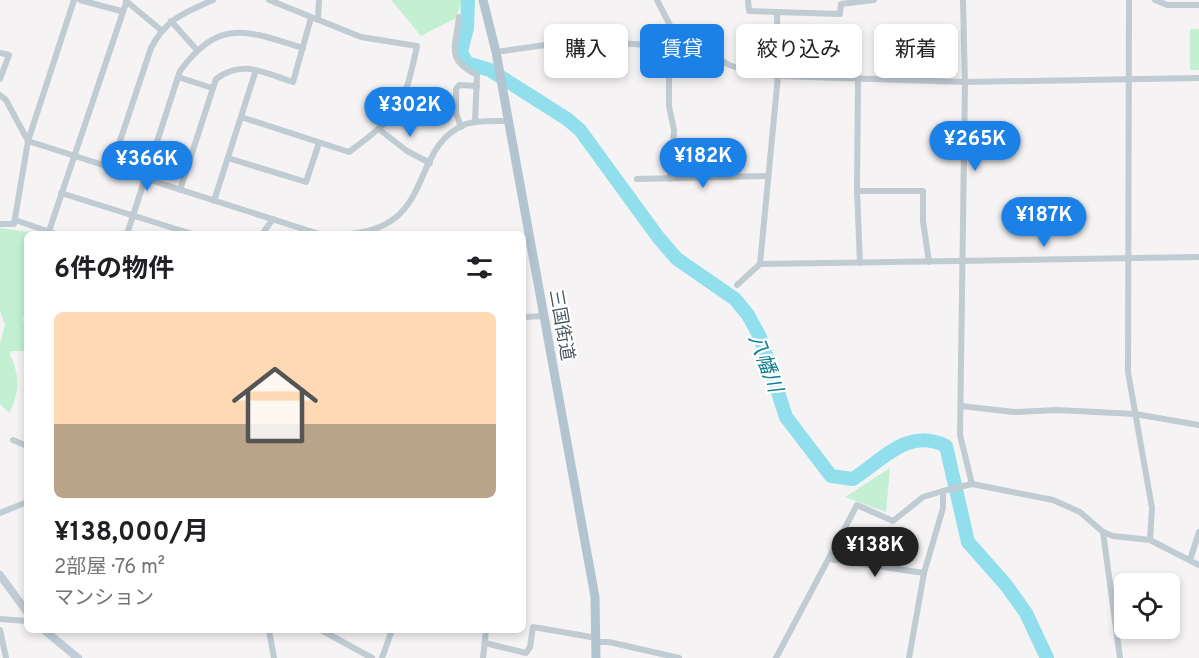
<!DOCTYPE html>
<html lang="ja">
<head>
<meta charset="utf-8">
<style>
	:root { --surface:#fff; --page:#f6f6f6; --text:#202124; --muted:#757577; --accent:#1c81e6 }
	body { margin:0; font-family:Overpass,"Noto Sans JP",sans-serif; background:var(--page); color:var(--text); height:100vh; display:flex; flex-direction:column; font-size:22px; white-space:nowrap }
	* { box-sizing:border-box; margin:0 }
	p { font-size:20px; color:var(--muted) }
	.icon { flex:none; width:33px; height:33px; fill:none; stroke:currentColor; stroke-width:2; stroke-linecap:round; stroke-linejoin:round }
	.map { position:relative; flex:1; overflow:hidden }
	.panel { position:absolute; left:24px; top:231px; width:502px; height:402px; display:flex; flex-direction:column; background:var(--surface); border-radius:9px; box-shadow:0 3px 9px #0003 }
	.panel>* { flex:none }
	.top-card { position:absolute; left:544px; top:24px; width:564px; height:54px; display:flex; gap:12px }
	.tools { position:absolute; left:1114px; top:573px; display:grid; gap:12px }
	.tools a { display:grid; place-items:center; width:66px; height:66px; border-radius:9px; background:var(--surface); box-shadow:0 3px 9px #0003; font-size:30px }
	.price { position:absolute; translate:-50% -51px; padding:0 14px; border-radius:21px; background:var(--accent); color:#fff; font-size:20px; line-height:39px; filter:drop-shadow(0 2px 3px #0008) }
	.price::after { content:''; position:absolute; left:50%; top:36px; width:18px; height:14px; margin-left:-9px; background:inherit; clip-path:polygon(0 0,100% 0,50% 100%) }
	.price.active { background:#222; color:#fff }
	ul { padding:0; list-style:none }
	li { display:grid; align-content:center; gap:12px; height:318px; padding:0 30px }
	li span { display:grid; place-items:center; height:186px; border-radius:9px; color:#555 }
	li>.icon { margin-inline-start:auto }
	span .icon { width:108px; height:108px; fill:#fffc; stroke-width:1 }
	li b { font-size:26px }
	h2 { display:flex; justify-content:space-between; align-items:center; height:72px; padding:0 30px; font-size:26px }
	.pill { padding:0 21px; border-radius:9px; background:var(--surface); box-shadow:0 3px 9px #0003; font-size:21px; line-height:54px }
	.pill.active { background:var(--accent); color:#fff }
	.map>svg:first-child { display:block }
</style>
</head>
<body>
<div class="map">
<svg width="1199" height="658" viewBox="0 0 1199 658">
	<rect width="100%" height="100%" fill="#f5f3f3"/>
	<!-- green -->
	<g fill="#c3f0d2">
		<path d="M391,0h71l-6,18 -35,18z"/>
		<rect x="1190" y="29" width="9" height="41"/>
		<path d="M0,228l43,6h-16v74l-4,9 4,34h-16l-1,4c10,20 10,37 -1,58l-9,-9v-61l5,-18 -5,-14z"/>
		<path d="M890,468l-4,44 -41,-15z"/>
	</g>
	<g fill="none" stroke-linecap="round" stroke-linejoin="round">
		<!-- river -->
		<path stroke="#91dfed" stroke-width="14" d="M468,0l-1,28 -6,24 6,11 23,7 77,49 13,11 78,107 19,22 58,40 13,16 12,22 26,80 45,59 22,3c31,-20 55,-52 93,-33l22,96 38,43 20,28 21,45"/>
		<!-- minor -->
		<g stroke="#c1cbd2" stroke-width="6">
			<path d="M80,0l41,11"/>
			<path d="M657,0l16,31 -4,50v25l5,24 -4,49"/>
			<path d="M748,0l1,11 28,1 1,64 -18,188 439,-7"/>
			<path d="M963,0l2,82 -5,353 12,49"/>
			<path d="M1129,0l-1,372 24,136 -2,32"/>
			<path d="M1155,0l12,5h32"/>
			<path d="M126,1l35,29"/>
			<path d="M777,12l63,2 1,-10 33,-4"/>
			<path d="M459,17c-3,30 -14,42 18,58l-2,47"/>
			<path d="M318,20l1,-20"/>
			<path d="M171,21l25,28"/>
			<path d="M496,52l85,-12 92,7 37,6 19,12 18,6 31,5 187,6 234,-4"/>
			<path d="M0,53l9,2 -9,24"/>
			<path d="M178,77l34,11"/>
			<path d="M858,79l-1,112 3,72"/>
			<path d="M0,95l6,5 22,41 291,93"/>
			<path d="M241,117l108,35c51,-38 55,-45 68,-106l-56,-9 -92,-37"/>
			<path d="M461,127l-5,-14v-24l3,-4 18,1"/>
			<path d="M380,130l27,21 23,12"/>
			<path d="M228,158l78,24 13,-39"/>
			<path d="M111,168l40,-120c15,-29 33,-35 62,-48"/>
			<path d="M637,179l131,-3"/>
			<path d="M180,190l36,-111c27,-20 48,-6 77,3l18,-64"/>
			<path d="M857,191h66v30l6,41"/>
			<path d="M61,193l131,41"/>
			<path d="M214,201l42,-131"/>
			<path d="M15,220l41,14"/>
			<path d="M0,224h14l14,-83 46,-141"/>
			<path d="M49,231l78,-231"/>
			<path d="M127,234l53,-163c40,-54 67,-40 123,-23"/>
			<path d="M262,234l11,-15"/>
			<path d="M350,234c87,-8 58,-87 116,-110 12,-4 29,-3 42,-3"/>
			<path d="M737,285l23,-21"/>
			<path d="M524,317l19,-1"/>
			<path d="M961,406l53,6 43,-2 78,4 64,11"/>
			<path d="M13,440l14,6"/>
			<path d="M0,513l27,-11"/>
			<path d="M1103,532l17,126"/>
			<path d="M830,559l94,14"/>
			<path d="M1190,560l9,-28"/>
			<path d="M0,619l27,2"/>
			<path d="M0,630l6,28"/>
			<path d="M269,630l5,28"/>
			<path d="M321,630l51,28"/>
			<path d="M597,642h12l70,16"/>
			<path d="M485,643l41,10 4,-6 3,-20 64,11"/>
			<path d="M382,658l10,-28"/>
			<path d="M483,658l3,-28"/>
			<path d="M776,658l81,-153 36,16 30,-24 20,-6"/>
			<path d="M909,658l15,-85 19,-65v-17l29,-7 81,16 27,12 23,20 10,4 37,4 49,25"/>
		</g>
		<!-- secondary -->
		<g stroke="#c1ccd6" stroke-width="8">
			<path d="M0,575l27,37"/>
			<path d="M44,630l34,28"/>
		</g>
		<!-- primary -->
		<path stroke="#b3c4d1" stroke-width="9" d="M483,0l13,52 99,545 1,61"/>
	</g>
	<g text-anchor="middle" stroke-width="4.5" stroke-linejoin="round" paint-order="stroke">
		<!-- street labels -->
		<g font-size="18" fill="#4a5761" stroke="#fff">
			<text transform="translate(562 325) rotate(80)" y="6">三国街道</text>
		</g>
		<!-- water labels -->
		<g font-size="20" font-style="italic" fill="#0e7e91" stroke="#fff">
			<text transform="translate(766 363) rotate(69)" y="7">八幡川</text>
		</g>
	</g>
</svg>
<div class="tools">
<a><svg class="icon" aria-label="locate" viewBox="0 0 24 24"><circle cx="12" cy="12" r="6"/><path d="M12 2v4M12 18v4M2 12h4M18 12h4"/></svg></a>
</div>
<b class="price" style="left:410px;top:138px">¥302K</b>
<b class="price" style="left:975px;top:172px">¥265K</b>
<b class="price" style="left:703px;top:189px">¥182K</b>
<b class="price" style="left:147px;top:192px">¥366K</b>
<b class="price" style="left:1044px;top:248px">¥187K</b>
<b class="price active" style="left:875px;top:578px">¥138K</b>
<div class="top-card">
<a class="pill">購入</a>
<a class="pill active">賃貸</a>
<a class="pill">絞り込み</a>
<a class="pill">新着</a>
</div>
<section class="panel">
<h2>6件の物件<svg class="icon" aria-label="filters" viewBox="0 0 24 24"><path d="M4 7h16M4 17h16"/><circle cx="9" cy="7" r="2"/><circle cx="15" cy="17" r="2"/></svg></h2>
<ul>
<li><span style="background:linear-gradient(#ffd9b3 60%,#b9a48a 0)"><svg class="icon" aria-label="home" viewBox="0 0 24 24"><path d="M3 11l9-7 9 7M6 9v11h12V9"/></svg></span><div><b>¥138,000/月</b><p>2部屋 · 76 m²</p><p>マンション</p></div></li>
</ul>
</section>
</div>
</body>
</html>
